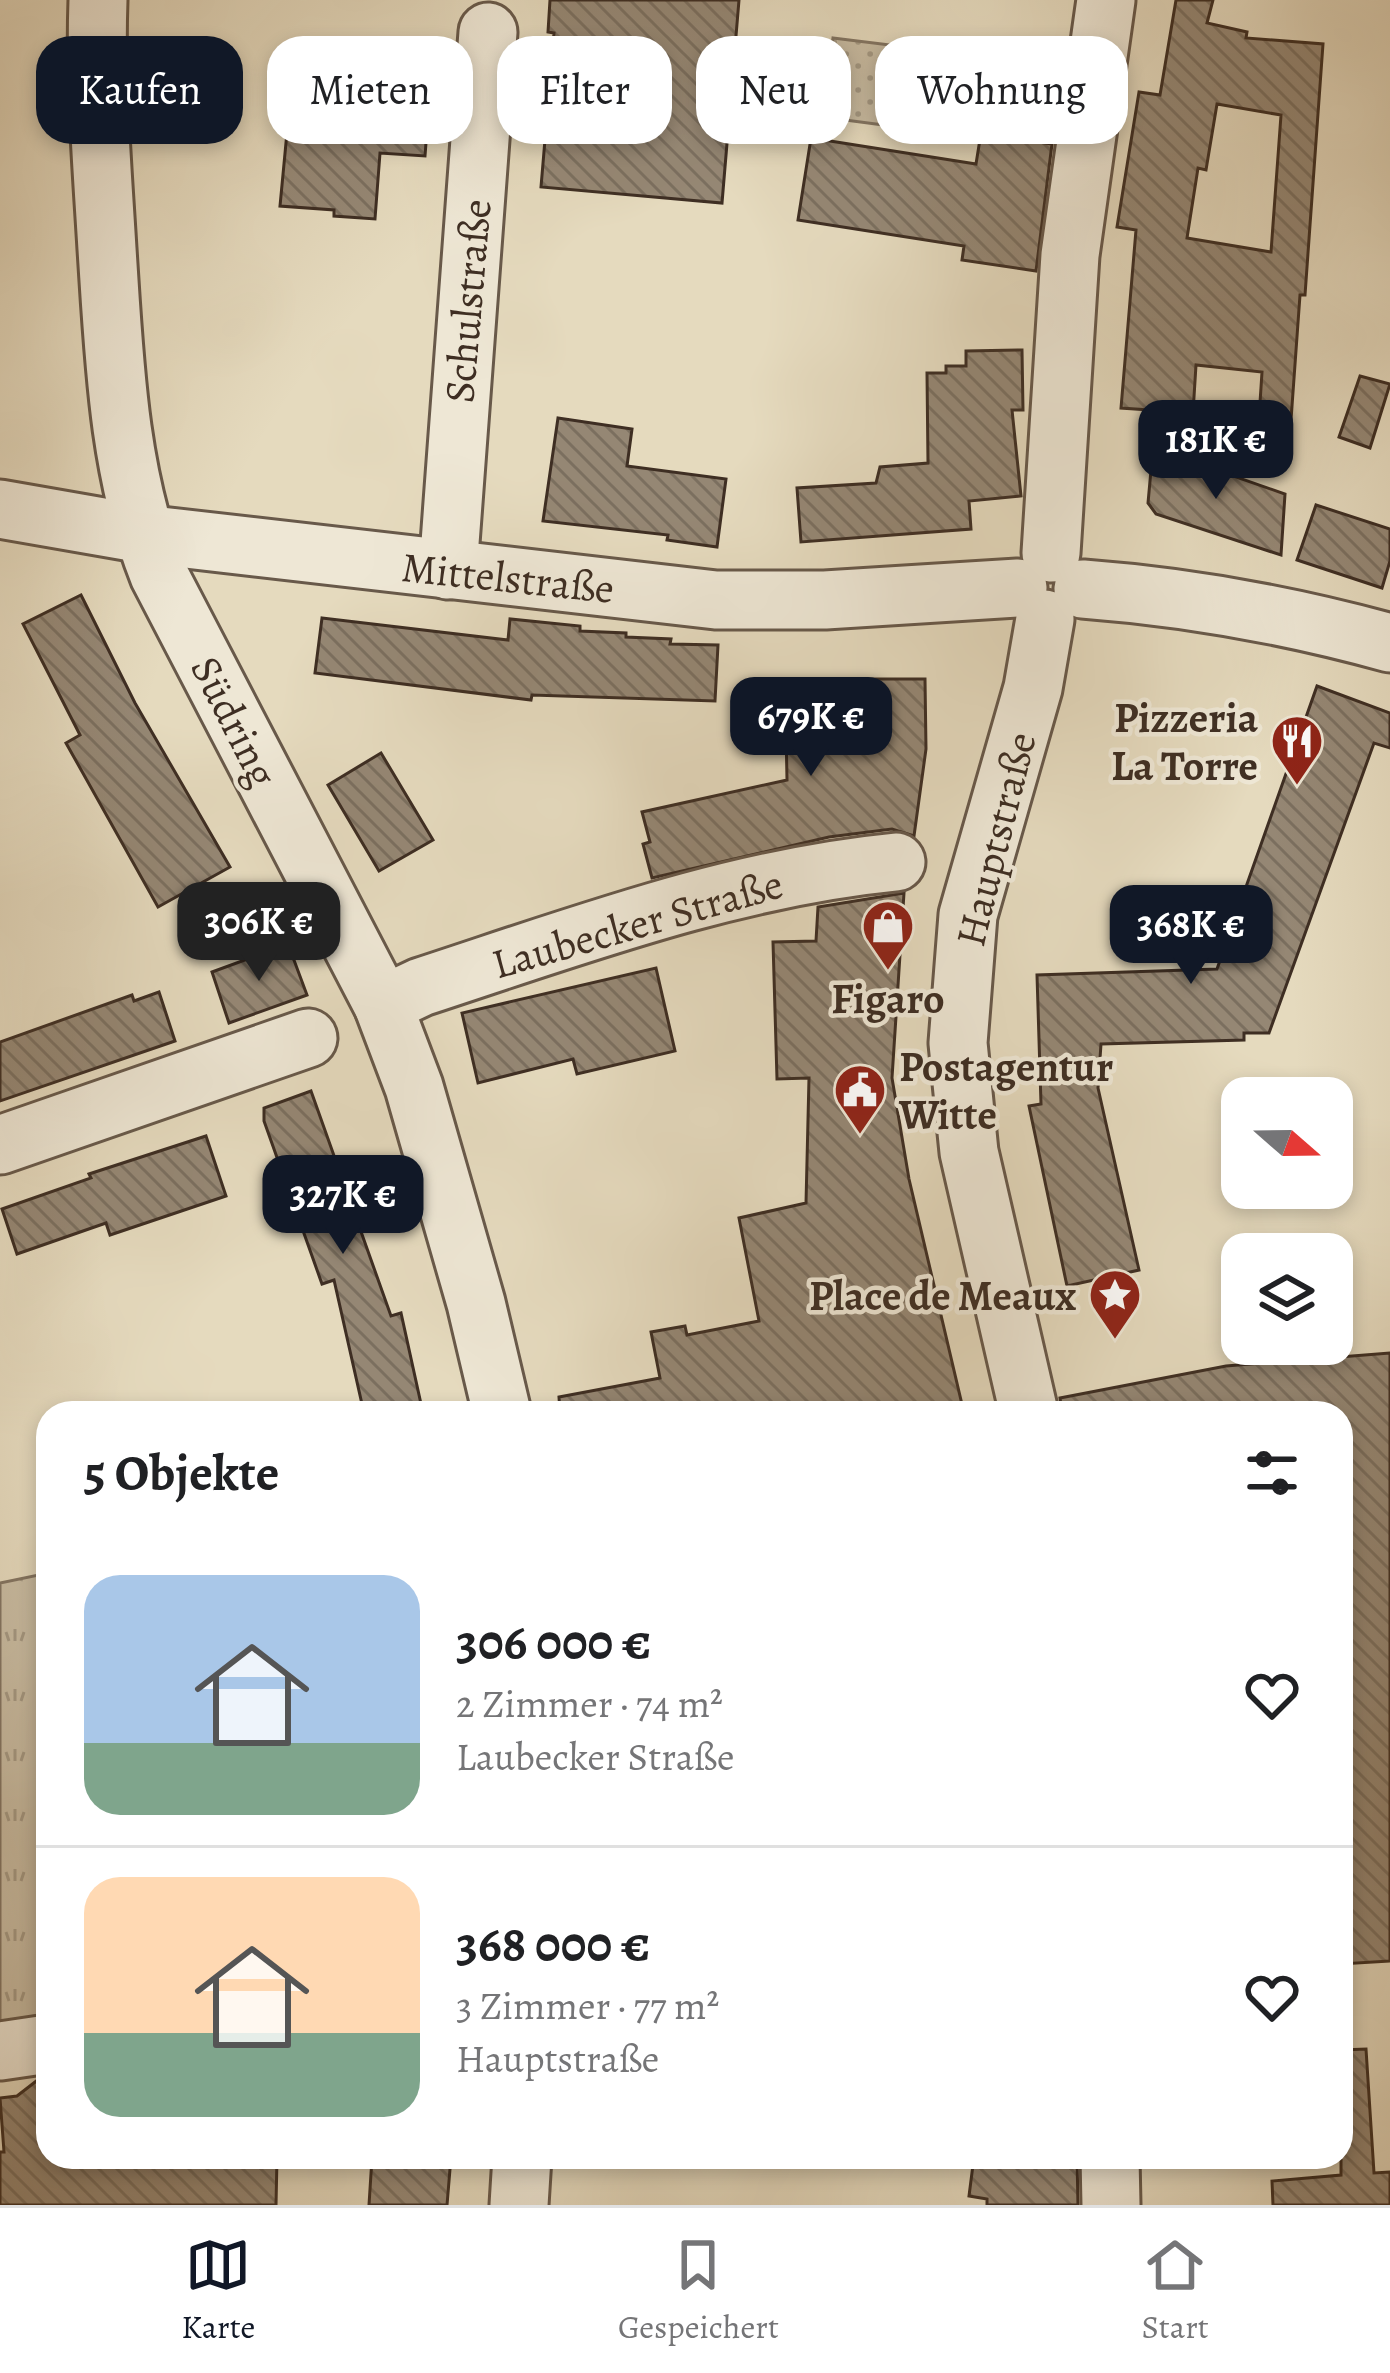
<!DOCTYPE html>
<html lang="de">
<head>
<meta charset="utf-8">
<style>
	:root { --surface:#fff; --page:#f2f2f2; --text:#202124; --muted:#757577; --line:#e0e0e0; --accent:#111827 }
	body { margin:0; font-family:Alegreya,serif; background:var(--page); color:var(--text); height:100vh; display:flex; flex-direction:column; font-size:45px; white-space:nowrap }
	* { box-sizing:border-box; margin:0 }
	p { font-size:39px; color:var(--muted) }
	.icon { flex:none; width:66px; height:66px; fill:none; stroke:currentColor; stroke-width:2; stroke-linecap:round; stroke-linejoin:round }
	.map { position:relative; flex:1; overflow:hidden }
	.panel { position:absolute; left:36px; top:1401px; width:1317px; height:768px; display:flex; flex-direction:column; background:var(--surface); border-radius:36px; box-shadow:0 6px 18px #0003 }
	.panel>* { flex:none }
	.guide { position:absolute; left:36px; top:36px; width:1320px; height:108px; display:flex; gap:24px }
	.needle { width:78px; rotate:110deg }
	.controls { position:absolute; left:1221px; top:1077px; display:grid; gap:24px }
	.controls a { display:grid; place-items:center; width:132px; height:132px; border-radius:24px; background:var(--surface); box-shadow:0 6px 18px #0003; font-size:60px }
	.price { position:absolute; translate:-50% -102px; padding:0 27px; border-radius:24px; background:var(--accent); color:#fff; font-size:39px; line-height:78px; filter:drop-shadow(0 3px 6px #0008) }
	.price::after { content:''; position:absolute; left:50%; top:72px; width:36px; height:27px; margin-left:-18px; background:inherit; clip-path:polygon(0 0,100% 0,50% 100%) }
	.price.on { background:#222; color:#fff }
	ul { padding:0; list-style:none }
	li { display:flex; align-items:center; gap:36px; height:300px; padding:0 48px }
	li+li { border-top:3px solid var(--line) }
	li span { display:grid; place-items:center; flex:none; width:336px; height:240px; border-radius:36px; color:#555 }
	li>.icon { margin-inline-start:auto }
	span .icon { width:144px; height:144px; fill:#fffc; stroke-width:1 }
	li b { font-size:51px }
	h2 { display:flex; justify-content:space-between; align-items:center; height:144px; padding:0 48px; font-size:51px }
	.tag { padding:0 42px; border-radius:36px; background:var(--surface); box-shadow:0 6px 18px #0003; font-size:42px; line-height:108px }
	.tag.on { background:var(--accent); color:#fff }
	.menu { display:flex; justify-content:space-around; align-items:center; height:168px; border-top:3px solid var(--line); background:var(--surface); font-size:33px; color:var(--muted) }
	.menu a { display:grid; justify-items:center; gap:6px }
	.menu .on { color:var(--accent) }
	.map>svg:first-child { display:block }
</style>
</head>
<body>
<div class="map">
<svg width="1390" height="2205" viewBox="0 0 1390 2205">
	<defs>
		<pattern id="grass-dots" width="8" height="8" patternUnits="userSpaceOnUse" patternTransform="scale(3)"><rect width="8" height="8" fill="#c9bda4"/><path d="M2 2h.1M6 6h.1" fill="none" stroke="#a59a85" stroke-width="1.8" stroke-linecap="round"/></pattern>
		<pattern id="park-tufts" width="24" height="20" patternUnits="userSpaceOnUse" patternTransform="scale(3)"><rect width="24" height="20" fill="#c9bda4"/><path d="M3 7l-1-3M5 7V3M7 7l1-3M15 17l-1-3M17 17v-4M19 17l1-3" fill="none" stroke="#a59a85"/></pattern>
		<pattern id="building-back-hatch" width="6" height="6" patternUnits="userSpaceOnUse" patternTransform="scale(3)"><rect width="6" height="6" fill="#958774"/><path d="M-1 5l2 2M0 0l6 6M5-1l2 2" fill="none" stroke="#7b6f5f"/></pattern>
	</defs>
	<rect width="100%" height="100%" fill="#e5dabe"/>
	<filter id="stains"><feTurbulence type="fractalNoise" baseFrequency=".00167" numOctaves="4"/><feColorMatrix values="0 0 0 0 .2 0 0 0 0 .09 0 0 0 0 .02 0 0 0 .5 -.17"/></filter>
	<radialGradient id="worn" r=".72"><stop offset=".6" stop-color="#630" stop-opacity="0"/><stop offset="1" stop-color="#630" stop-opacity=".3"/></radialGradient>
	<!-- grass -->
	<path fill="url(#grass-dots)" stroke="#847664" stroke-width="3" d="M833,38l114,14 -10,80 -115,-15z"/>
	<!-- park -->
	<path fill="url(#park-tufts)" stroke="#847664" stroke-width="3" d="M48,1573v471l-48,7v-468z"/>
	<!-- building -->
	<g fill="url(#building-back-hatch)" stroke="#3e2e23" stroke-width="3" fill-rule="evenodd">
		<path d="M550,0h189l-17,203 -181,-16 13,-154 -6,-1z"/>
		<path d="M1176,0h37l-6,23 40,9 -1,6 77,6 -18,251h-5l-9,125 -32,-2 3,-46 -66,-7 -3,48 -72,-5 15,-178 -19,-3 22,-135 21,3zM1217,104l64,11 -10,137 -84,-14 11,-70 8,2z"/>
		<path d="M386,57l39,3 -3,55 6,1 -3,40 -45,-3 -5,66 -41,-3v-6l-54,-4 9,-95 36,3 4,-56 56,5z"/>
		<path d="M1003,111l31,5 -3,25 21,3 -16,127 -74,-11 2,-14 -166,-26 13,-82 165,26 5,-31 18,3z"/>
		<path d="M1022,350l1,60h-11l9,86 -52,5 2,28 -170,13 -4,-54 79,-5 4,-16 48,-4 -1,-90h19v-7h20v-15z"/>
		<path d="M1360,376l30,8 -20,64 -31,-11z"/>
		<path d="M558,418l74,11 -5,37 99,13 -9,68 -50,-7 1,-5 -125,-14z"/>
		<path d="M1153,448l132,46 -4,61 -125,-41 -8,-11z"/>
		<path d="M1316,505l74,24v32l-8,27 -85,-28z"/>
		<path d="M81,595l54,108 95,164 -72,40 -92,-164 14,-8 -57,-111z"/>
		<path d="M322,618l186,22 2,-21 70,7v5l46,2v4l45,2 -1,5 48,1 -3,56 -183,-6 -1,5 -216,-27z"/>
		<path d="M785,679h140l1,70 -12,87 -22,-7 -63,8 -177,41 -9,-34 7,-2 -8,-30 145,-32z"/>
		<path d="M1317,686l73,27v35l-16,-5 -105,290h-25v7l-143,4 -3,44 41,182 -72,16 -38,-180 12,-2 -4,-129 180,-6z"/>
		<path d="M381,753l52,87 -54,31 -51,-86z"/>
		<path d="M904,893l-12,185 17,101 55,234h-404l-1,-16 101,-19 -9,-46 34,-6 2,9 72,-14 -20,-103 67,-15 3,-125 -32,1 -4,-137 43,-1 2,-34z"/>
		<path d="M288,944l19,51 -78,28 -17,-51z"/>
		<path d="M656,968l19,83 -98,23 -4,-15 -95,24 -16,-70z"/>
		<path d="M159,992l16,49 -175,60v-59l132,-47 2,6z"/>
		<path d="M311,1091l80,225 10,-3 22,100h-59l-30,-133 -12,4 -58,-163v-13z"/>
		<path d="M206,1136l20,60 -116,39 -4,-12 -89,31 -15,-45 89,-31 -2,-4z"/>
		<path d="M1390,1353v608l-49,3v-551h-279l-2,-15 166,-32z"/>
		<path d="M1366,2049l8,124 16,-1v33h-117l-1,-24 69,-6v-125z"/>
		<path d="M48,2077v80h229l-1,48h-276v-53h4l-4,-54 17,-2 22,-17z"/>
		<path d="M384,2157h67l-4,48h-78l3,-47z"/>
		<path d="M974,2157h103l1,48h-91v-6l-18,-3z"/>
	</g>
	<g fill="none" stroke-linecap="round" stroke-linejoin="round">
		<!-- minor casing -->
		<g stroke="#68594a" stroke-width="63">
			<g id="minor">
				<path d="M98,0c-3,82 4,166 9,249 7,108 11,224 52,326l224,430 31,82 62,216 26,110"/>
				<path d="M0,509l143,25 573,66h109l193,-12"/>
				<path d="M1051,553l19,-298 36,-255"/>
				<path d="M448,570l40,-538"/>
				<path d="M1083,589c105,8 206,26 307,54"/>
				<path d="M383,1005l38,-18c156,-51 311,-109 475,-125"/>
				<path d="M0,1145l308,-107"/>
				<path d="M1029,1413l-60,-261 -11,-109 10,-128 65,-227 12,-69"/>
				<path d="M0,2051l48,-7"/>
				<path d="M1110,2157l1,48"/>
				<path d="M519,2205l3,-48"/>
			</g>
		</g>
		<!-- minor -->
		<use href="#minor" stroke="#eee7d5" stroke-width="57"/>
	</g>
	<!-- icons -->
	<defs>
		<g id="restaurant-pin" transform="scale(2.7)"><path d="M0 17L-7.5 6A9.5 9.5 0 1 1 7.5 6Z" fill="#8f2418" stroke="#eee7d5"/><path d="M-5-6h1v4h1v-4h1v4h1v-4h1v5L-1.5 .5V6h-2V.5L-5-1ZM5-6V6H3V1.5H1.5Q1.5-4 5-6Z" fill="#fff"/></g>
		<g id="shop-pin" transform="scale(2.7)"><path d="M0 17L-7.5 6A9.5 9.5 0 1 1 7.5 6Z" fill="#8f2418" stroke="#eee7d5"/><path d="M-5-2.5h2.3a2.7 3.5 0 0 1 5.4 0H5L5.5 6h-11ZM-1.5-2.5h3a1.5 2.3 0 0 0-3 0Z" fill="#fff"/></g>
		<g id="civic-pin" transform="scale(2.7)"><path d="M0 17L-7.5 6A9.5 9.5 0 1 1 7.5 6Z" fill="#8f2418" stroke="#eee7d5"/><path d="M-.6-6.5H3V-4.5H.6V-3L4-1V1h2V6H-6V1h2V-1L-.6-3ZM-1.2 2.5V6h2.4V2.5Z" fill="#fff"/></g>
		<g id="sight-pin" transform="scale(2.7)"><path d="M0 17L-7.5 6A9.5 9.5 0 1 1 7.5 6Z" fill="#8f2418" stroke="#eee7d5"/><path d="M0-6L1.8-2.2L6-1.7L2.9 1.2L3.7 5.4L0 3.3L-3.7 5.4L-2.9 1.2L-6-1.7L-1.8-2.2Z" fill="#fff"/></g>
	</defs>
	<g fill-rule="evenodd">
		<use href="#restaurant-pin" x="1297" y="741"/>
		<use href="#shop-pin" x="888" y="926"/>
		<use href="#civic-pin" x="860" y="1090"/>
		<use href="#sight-pin" x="1115" y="1295"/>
	</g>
	<g text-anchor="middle" stroke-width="9" stroke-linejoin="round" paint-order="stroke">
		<!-- street labels -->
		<g font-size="42" fill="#3e2e23" stroke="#eee7d5">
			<text transform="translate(467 301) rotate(-85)" y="15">Schulstraße</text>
			<text transform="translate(508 577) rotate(6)" y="15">Mittelstraße</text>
			<text transform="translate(235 721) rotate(63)" y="15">Südring</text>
			<text transform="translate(995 839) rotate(-76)" y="15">Hauptstraße</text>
			<text transform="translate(637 923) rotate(-16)" y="15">Laubecker Straße</text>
		</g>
		<!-- poi labels -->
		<g font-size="42" font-weight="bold" fill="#3e2e23" stroke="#eee7d5" text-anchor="end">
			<text x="1258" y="732">Pizzeria<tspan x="1258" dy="48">La Torre</tspan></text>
			<text x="888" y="1013" text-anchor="middle">Figaro</text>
			<text x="899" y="1081" text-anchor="start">Postagentur<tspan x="899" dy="48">Witte</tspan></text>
			<text x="1076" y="1310">Place de Meaux</text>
		</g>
	</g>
	<rect width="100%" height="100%" filter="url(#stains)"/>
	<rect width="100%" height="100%" fill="url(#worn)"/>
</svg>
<div class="controls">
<a><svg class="needle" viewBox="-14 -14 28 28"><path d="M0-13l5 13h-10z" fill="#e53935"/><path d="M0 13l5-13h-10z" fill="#757577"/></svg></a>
<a><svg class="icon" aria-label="layers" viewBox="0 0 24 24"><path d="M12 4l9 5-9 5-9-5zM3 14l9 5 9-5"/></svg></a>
</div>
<b class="price" style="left:1216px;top:502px">181K €</b>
<b class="price" style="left:811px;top:779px">679K €</b>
<b class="price on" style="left:259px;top:984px">306K €</b>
<b class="price" style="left:1191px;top:987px">368K €</b>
<b class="price" style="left:343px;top:1257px">327K €</b>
<div class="guide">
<a class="tag on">Kaufen</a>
<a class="tag">Mieten</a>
<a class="tag">Filter</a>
<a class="tag">Neu</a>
<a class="tag">Wohnung</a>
</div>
<section class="panel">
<h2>5 Objekte<svg class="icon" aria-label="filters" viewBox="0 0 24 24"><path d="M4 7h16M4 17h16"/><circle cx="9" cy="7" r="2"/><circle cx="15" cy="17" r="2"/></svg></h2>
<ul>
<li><span style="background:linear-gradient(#a9c7e8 70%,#7fa58c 0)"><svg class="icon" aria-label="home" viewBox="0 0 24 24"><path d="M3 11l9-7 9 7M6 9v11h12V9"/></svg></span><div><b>306 000 €</b><p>2 Zimmer · 74 m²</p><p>Laubecker Straße</p></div><svg class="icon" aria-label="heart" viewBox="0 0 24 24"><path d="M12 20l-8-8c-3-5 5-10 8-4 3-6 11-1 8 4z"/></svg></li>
<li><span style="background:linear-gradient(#ffd9b3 65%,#7fa58c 0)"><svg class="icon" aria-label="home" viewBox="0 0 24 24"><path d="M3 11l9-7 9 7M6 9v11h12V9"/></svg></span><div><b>368 000 €</b><p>3 Zimmer · 77 m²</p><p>Hauptstraße</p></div><svg class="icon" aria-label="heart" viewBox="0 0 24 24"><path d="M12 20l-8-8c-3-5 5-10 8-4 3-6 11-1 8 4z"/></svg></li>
</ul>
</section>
</div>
<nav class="menu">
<a class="on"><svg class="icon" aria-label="map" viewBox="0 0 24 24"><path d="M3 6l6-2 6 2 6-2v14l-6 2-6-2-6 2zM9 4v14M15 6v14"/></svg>Karte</a>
<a><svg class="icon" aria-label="saved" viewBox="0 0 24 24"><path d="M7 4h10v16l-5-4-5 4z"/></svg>Gespeichert</a>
<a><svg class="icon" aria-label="home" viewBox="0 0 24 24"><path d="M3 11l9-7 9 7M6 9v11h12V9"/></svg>Start</a>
</nav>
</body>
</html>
